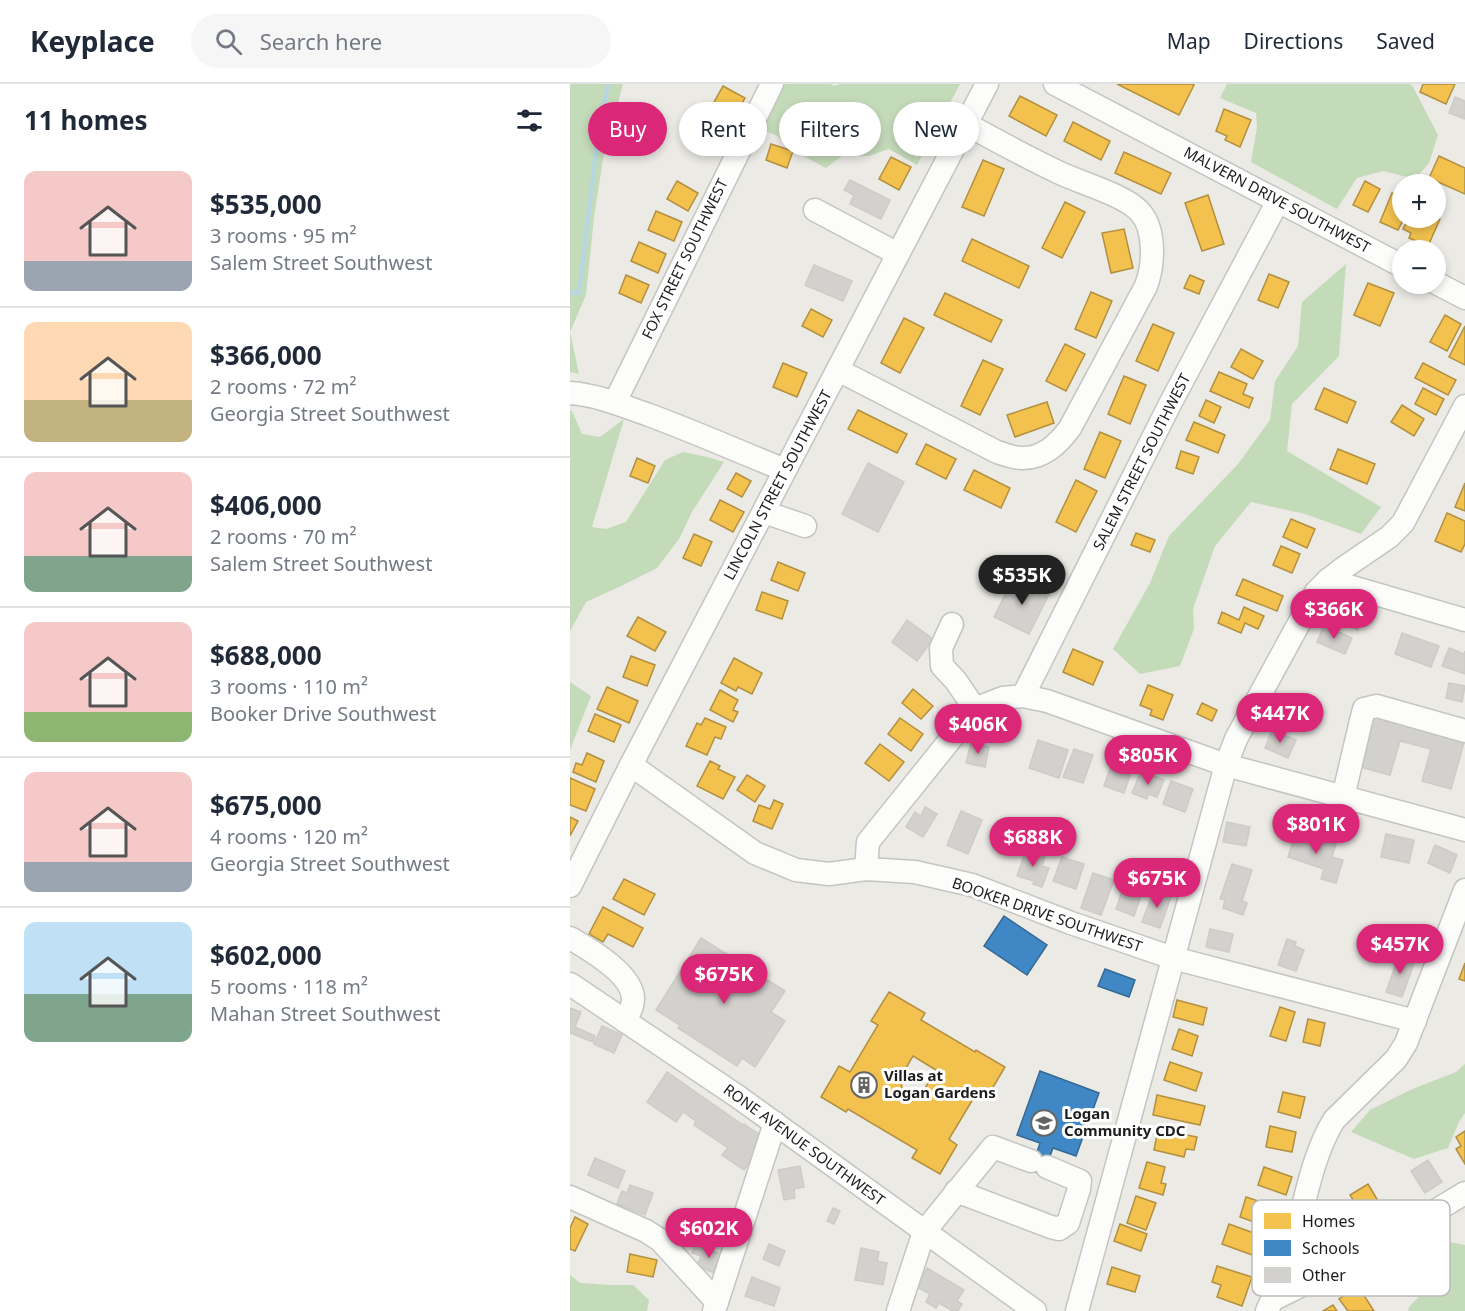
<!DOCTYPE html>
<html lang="en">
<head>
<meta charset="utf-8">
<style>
	:root { --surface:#fff; --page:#f6f6f7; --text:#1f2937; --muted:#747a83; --line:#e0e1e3; --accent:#db2777 }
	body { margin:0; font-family:"Noto Sans",sans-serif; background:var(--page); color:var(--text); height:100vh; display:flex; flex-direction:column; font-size:22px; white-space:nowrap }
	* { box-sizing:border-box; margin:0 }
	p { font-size:20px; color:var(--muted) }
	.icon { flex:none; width:33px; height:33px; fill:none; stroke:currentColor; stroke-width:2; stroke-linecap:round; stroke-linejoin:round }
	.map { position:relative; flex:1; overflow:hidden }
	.details { display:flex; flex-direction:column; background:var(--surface); width:570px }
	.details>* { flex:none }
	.banner { position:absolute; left:18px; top:18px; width:570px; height:54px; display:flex; gap:12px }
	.fabs { position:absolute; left:822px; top:90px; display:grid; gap:12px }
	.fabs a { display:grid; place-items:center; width:54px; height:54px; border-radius:50%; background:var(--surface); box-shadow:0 3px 9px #0003; font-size:30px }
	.price { position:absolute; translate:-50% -51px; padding:0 14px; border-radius:21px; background:var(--accent); color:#fff; font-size:20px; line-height:39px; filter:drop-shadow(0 2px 3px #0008) }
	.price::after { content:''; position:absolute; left:50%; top:36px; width:18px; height:14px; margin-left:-9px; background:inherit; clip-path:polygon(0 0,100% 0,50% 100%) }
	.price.selected { background:#222; color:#fff }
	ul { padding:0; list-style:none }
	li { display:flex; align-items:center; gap:18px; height:150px; padding:0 24px }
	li+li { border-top:2px solid var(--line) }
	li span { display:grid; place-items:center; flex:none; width:168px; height:120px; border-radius:12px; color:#555 }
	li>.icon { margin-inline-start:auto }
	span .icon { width:72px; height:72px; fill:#fffc; stroke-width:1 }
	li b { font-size:26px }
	h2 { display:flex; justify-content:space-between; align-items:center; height:72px; padding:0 24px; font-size:26px }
	.pill { padding:0 21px; border-radius:27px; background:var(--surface); box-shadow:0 3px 9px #0003; font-size:21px; line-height:54px }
	.pill.selected { background:var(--accent); color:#fff }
	header { display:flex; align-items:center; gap:36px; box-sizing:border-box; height:84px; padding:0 30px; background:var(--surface); border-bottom:2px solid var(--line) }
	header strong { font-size:28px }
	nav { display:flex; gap:33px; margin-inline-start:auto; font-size:21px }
	.search { width:420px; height:54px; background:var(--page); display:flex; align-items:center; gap:15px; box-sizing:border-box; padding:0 21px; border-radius:33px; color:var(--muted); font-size:22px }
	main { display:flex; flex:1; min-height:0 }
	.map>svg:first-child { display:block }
</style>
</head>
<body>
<header>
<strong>Keyplace</strong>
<div class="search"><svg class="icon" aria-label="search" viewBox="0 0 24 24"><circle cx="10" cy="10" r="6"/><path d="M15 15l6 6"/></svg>Search here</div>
<nav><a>Map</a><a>Directions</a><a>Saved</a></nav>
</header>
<main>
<section class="details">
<h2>11 homes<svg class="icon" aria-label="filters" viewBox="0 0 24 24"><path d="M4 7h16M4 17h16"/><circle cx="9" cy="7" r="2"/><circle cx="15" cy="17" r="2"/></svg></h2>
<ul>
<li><span style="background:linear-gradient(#f6c9c9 75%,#9aa5b1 0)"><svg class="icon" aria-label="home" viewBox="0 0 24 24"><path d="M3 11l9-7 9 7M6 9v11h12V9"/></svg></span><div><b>$535,000</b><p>3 rooms · 95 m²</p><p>Salem Street Southwest</p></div></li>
<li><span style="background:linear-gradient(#ffd9b3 65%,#c2b280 0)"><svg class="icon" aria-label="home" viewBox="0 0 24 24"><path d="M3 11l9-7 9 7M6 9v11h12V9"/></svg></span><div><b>$366,000</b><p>2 rooms · 72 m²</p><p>Georgia Street Southwest</p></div></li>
<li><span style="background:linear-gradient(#f6c9c9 70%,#7fa58c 0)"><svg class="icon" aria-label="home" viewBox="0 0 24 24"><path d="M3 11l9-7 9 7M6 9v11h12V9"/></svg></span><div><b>$406,000</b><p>2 rooms · 70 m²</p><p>Salem Street Southwest</p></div></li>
<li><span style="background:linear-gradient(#f6c9c9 75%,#8fb573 0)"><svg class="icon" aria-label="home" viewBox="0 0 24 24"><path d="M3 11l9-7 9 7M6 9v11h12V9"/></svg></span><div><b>$688,000</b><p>3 rooms · 110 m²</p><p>Booker Drive Southwest</p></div></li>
<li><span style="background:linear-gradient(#f6c9c9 75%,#9aa5b1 0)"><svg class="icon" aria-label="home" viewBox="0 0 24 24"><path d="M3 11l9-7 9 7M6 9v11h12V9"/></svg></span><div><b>$675,000</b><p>4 rooms · 120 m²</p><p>Georgia Street Southwest</p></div></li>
<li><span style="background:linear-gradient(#bfe0f5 60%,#7fa58c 0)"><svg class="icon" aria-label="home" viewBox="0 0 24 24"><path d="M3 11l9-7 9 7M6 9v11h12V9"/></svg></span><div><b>$602,000</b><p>5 rooms · 118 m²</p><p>Mahan Street Southwest</p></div></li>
</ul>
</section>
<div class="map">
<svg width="895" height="1227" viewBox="0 0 895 1227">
	<rect width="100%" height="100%" fill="#ebeae5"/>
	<!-- forest -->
	<g fill="#c4dbba">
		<path d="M0,0h53l-6,23 -10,27 -13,83 -8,78 -16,37 9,42 -9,-2z"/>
		<path d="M212,0h49l3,2 6,-2h120l-43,81 -28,-16 -20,7h-27l-16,12 -21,-11 -28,-21 -18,-8z"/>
		<path d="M657,0h183l3,3 25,48 -9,28 -14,16 -32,-8 -26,7 -20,31 -86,-47 6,-35 -1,-14 -36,-15z"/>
		<path d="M776,180l-7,92 -47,48 -5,47 94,56 -20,27 -56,-20 -54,-12 -36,44 -22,63 1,20 -14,37 -40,8 -27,-25 37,-66 19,-47 69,-72 32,-44 5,-39 23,-35 4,-44z"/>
		<path d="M0,327h2l10,23 18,3 24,-18 -32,108 14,2 20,-7 39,-62 18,-8 24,5 17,5 -32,50 -13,27 -22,29 -36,18 -35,16 -16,29z"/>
		<path d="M0,598l21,14 -21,54z"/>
		<path d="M895,980v49l-6,9 -11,26 -34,11 -63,-27 19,-22 40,-20 46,-18z"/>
		<path d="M869,1156l26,5v66h-57l1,-4 32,-33z"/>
		<path d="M0,1191l10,8 31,2h22l16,15 -2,11h-77z"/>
	</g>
	<!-- homes -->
	<g fill="#f2c14e" stroke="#b2903f" stroke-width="1.5" fill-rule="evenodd">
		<path d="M547,0h74l3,1 -15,30z"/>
		<path d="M853,0h32l-9,20 -26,-12z"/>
		<path d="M153,2l22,12 -10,18 -22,-12z"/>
		<path d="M450,12l37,19 -11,21 -37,-20z"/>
		<path d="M654,25l27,11 -11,27 -15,-7 2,-4 -11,-5z"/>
		<path d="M136,34l23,11 -8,19 -24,-11z"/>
		<path d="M503,38l37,19 -9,19 -37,-19z"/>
		<path d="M201,60l22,7 -6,17 -21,-8z"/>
		<path d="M554,68l47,21 -10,21 -46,-21z"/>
		<path d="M869,72l26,12v26l-36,-16z"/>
		<path d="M321,73l20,10 -12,23 -20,-11z"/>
		<path d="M413,76l21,9 -20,47 -22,-9z"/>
		<path d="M107,97l21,12 -10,18 -21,-12z"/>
		<path d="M795,97l15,8 -12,23 -15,-7z"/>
		<path d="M822,109l10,4 2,21 -6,12 -18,-8z"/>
		<path d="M638,111l16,49 -22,7 -17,-48z"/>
		<path d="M495,118l20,10 -23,46 -20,-10z"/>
		<path d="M86,127l26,11 -8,19 -26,-11z"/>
		<path d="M866,133l4,2 -12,27 -19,-8 2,-5 -8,-4 6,-11z"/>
		<path d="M554,145l9,39 -22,5 -9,-40z"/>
		<path d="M402,155l57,27 -10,22 -57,-27z"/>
		<path d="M69,158l27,12 -8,19 -27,-12z"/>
		<path d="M699,190l20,8 -11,26 -20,-8z"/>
		<path d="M56,191l23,10 -8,18 -22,-10z"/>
		<path d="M620,191l14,6 -5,13 -15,-6z"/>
		<path d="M798,199l26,10 -14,33 -26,-11z"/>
		<path d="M521,208l21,9 -16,37 -21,-9z"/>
		<path d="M375,209l57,27 -11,22 -57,-27z"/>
		<path d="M241,225l21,11 -9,17 -21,-11z"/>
		<path d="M875,231l16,9 -14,27 -17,-9z"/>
		<path d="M334,234l20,10 -24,45 -19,-10z"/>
		<path d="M583,240l21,9 -16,38 -22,-10z"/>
		<path d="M895,242v39l-16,-8z"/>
		<path d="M495,260l20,10 -19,37 -20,-10z"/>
		<path d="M671,265l22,12 -10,18 -22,-12z"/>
		<path d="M413,276l20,9 -23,46 -19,-9z"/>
		<path d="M213,279l24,10 -10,24 -24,-10z"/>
		<path d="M853,279l33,17 -8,15 -33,-17z"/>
		<path d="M649,288l28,12 -4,10 10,4 -4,10 -39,-17z"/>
		<path d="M554,292l22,9 -16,39 -22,-10z"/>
		<path d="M754,304l32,14 -9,21 -32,-14z"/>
		<path d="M853,304l21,11 -8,16 -21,-11z"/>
		<path d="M636,316l15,7 -7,16 -15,-7z"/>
		<path d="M477,318l7,21 -39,14 -8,-22z"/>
		<path d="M832,321l22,14 -10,17 -23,-14z"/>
		<path d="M288,326l49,24 -10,19 -49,-24z"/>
		<path d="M624,338l31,13 -7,18 -32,-13z"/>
		<path d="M530,348l21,9 -16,37 -21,-9z"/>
		<path d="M356,360l30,15 -10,20 -30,-15z"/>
		<path d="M768,365l37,15 -8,20 -37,-15z"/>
		<path d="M611,367l18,6 -6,17 -17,-6z"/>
		<path d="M67,374l18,8 -7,17 -18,-7z"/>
		<path d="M404,386l36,18 -9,20 -37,-18z"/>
		<path d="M166,389l15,8 -9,16 -15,-8z"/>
		<path d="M506,396l21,11 -21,41 -20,-10z"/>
		<path d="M895,399v28l-10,-4z"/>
		<path d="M150,416l24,12 -11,20 -23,-12z"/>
		<path d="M877,429l18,8v23l-4,8 -26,-11z"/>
		<path d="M721,435l24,10 -8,19 -24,-11z"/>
		<path d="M566,449l19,7 -5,12 -19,-7z"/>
		<path d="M124,450l18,8 -11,24 -18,-8z"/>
		<path d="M711,462l19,8 -8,19 -19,-8z"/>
		<path d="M208,478l27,11 -7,18 -27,-11z"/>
		<path d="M673,495l40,17 -6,15 -41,-16z"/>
		<path d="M192,508l26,9 -6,18 -26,-9z"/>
		<path d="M674,523l20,9 -6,13 -13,-6 -4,10 -23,-10 4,-11 17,8z"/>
		<path d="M68,533l28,15 -11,19 -28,-15z"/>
		<path d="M503,565l30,13 -10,23 -30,-13z"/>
		<path d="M61,572l24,9 -8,21 -24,-9z"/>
		<path d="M164,574l28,15 -10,21 -14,-7 -2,4 -15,-8z"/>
		<path d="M578,601l25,10 -10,25 -13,-5 2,-5 -12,-5z"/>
		<path d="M37,603l31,14 -9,22 -32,-14z"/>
		<path d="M343,605l20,17 -12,13 -19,-16z"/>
		<path d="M150,606l18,10 -5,10 5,2 -5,10 -23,-12z"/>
		<path d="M632,619l15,7 -5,11 -15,-7z"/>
		<path d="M25,630l26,11 -7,17 -26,-11z"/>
		<path d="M135,634l21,9 -5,12 -6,-2 -8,18 -21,-9 11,-23 4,2z"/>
		<path d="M330,634l23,16 -12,17 -23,-17z"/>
		<path d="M310,660l24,18 -15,19 -24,-18z"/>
		<path d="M17,669l17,8 -8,21 -23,-10 3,-9 6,2z"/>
		<path d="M140,677l10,5 -2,3 17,8 -12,22 -26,-13z"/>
		<path d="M177,691l18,11 -10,16 -18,-12z"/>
		<path d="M0,694l25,11 -9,22 -16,-6z"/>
		<path d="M204,716l9,4 -11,25 -19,-8 6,-16 11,4z"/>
		<path d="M0,733l8,4 -8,15z"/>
		<path d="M54,795l31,15 -11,21 -31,-16z"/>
		<path d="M33,823l40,21 -10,19 -25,-13 -5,8 -14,-8z"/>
		<path d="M895,879v18l-6,-2z"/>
		<path d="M319,908l36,21 -4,7 54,32 1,-2 29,17 -19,32 -10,-5 -27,45 8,6 -17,29 -28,-16 5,-8 -69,-41 -2,3 -25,-15 18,-31 11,6 28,-47 -7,-4zM343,972l23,14 -14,23 -13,3 -6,-4 -3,-14z"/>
		<path d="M607,916l30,8 -4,17 -30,-8z"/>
		<path d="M710,923l15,5 -9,29 -16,-5z"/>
		<path d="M738,935l17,4 -5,23 -17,-4z"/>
		<path d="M609,945l19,7 -6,20 -20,-7z"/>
		<path d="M600,978l32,11 -6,18 -32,-11z"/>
		<path d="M713,1008l22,5 -5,21 -22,-6z"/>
		<path d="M587,1011l48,11 -5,19 -47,-10z"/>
		<path d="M700,1042l26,6 -4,20 -26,-5z"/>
		<path d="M588,1045l39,8 -3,13 -8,-1 -2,8 -30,-7z"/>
		<path d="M895,1047v33l-9,-15 5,-3 -5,-9z"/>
		<path d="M577,1078l18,5 -4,16 5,1 -3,11 -24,-7z"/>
		<path d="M694,1083l28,10 -6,18 -28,-10z"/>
		<path d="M798,1100l16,27 -18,10 -16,-26z"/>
		<path d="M566,1112l20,7 -10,27 -19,-7z"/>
		<path d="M676,1113l37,12 -7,21 -36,-13z"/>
		<path d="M5,1133l13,7 -13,27 -5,-2v-21z"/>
		<path d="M550,1140l27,10 -6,17 -27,-10z"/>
		<path d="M659,1140l33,12 -7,20 -33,-12z"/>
		<path d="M60,1170l27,6 -4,17 -26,-5z"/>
		<path d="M647,1182l35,11 -10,29 -25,-9 4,-12 -9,-3z"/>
		<path d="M542,1183l28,9 -5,16 -28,-8z"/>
		<path d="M788,1202l16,25h-26l-9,-12z"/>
		<path d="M763,1221l4,6h-14z"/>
	</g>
	<!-- schools -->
	<g fill="#3f88c5" stroke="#356893" stroke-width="1.5">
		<path d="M434,832l43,29 -20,30 -43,-29z"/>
		<path d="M535,885l30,11 -6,17 -31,-11z"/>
		<path d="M470,987l59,22 -23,63 -23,-8 -10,27 -12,-5 9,-27 -23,-8z"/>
	</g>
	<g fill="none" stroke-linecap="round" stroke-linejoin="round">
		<!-- stream -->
		<path stroke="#b7d6df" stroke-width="4.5" d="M0,209h9l20,-166 9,-43"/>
	</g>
	<!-- building -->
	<g fill="#d3d1ce" stroke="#cecbc6" stroke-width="1.5">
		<path d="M885,13l10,4v18l-16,-6z"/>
		<path d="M280,96l40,20 -9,19 -31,-15 4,-9 -10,-5z"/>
		<path d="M244,181l38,16 -9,20 -38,-16z"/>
		<path d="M298,379l36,19 -26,50 -36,-18z"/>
		<path d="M444,493l35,17 -20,40 -35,-17z"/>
		<path d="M764,516l31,12 -7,18 -31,-12z"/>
		<path d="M337,536l26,19 -16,22 -25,-19z"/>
		<path d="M754,541l28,13 -7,16 -28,-12z"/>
		<path d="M832,549l37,13 -8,21 -36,-13z"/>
		<path d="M879,564l15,6 1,-3v23l-23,-8z"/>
		<path d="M879,599l16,3 -3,16 -16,-4z"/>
		<path d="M717,614l22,9 -8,18 -22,-9z"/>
		<path d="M801,629l94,26 -14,50 -29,-8 9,-32 -31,-8 -10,34 -34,-9z"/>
		<path d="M702,646l24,10 -8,18 -23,-10z"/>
		<path d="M468,656l30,10 -9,28 -30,-10z"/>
		<path d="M401,659l18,4 -4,20 -19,-4z"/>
		<path d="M504,665l19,6 -10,28 -20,-6z"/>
		<path d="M542,679l20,7 -8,23 -20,-7z"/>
		<path d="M571,687l23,9 -7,17 -9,-3 -1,5 -15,-6z"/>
		<path d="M601,697l22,8 -8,23 -22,-8z"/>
		<path d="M355,723l12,7 -14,23 -17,-10 9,-15 6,4z"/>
		<path d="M391,727l21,9 -14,34 -21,-9z"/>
		<path d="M657,738l23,5 -4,19 -23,-4z"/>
		<path d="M726,747l40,13 -4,13 11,3 -7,23 -15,-4 3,-10 -36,-12z"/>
		<path d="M816,750l28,6 -5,23 -28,-6z"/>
		<path d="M865,761l22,10 -7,18 -22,-10z"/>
		<path d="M456,766l19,7 -3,9 7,2 -7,19 -9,-3 1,-3 -17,-5z"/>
		<path d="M492,773l22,7 -8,25 -23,-8z"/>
		<path d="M662,780l20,6 -10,31 5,2 -4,12 -20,-7 2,-8 -5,-1z"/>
		<path d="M523,789l21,7 -13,35 -20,-7z"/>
		<path d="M557,793l18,7 -11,32 -18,-7z"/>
		<path d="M584,806l17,7 -11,31 -18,-6z"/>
		<path d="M640,845l23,5 -4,18 -23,-5z"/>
		<path d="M131,854l84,53 -14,21 14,9 -30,46 -13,-9 -5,8 -59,-38 2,-3 -24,-15z"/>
		<path d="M717,855l9,3 -1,4 9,4 -8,21 -18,-6z"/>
		<path d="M831,866l8,3 -2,8 7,2 -12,34 -16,-5z"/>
		<path d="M0,924l11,4 -6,15 20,9 -2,6 -23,-9z"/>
		<path d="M32,942l20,9 -8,18 -20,-9z"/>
		<path d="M97,988l76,53 1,-1 22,15 -22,31 -22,-15 6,-7 -34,-23 2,-4 -13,-9 -7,10 -29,-20z"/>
		<path d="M25,1074l30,13 -7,17 -30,-13z"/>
		<path d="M858,1076l14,22 -17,11 -14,-22z"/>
		<path d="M230,1082l4,21 -10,2 1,9 -11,2 -6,-30z"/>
		<path d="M60,1101l23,8 -8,22 -28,-11 5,-13 5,2z"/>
		<path d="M263,1124l7,3 -6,13 -7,-3z"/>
		<path d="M199,1160l16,7 -6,15 -16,-7z"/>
		<path d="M125,1161l29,10 -7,19 -20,-8 4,-10 -9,-3z"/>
		<path d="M291,1164l18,4 -2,9 10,2 -4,22 -28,-5z"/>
		<path d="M357,1184l37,22 -7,11 5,3 -4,7h-5l-14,-8 -3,5 -10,-6 4,-8 -13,-7z"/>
		<path d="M182,1193l28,11 -6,18 -29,-10z"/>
	</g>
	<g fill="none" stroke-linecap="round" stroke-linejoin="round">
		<!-- minor casing -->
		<g stroke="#c4c4c1" stroke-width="25">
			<g id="minor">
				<path d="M485,0l347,182"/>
				<path d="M245,126l83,44"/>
				<path d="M866,199l29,15"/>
				<path d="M268,286l159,82c7,2 16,6 24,6 22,1 37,-14 49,-30l76,-142c8,-21 10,-58 -7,-75 -15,-16 -58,-28 -79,-38 -32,-15 -63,-32 -94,-49"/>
				<path d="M0,309c28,2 53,13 79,22 46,17 91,37 136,55"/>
				<path d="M45,318l157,-318"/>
				<path d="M194,428l41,14"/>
				<path d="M758,496l137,40"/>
				<path d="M382,540l-11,24 1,18 14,15 19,28"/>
				<path d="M453,612l24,5 179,64 239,65"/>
				<path d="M61,681l124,88 41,17 33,4 37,-5 49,3 57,13 99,38 102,35 242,63"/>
				<path d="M773,713l17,-72 4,-16 13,-3 88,25"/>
				<path d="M296,785l2,-27 107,-133 28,-11 20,-2 147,-292 108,-203"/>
				<path d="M0,802l61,-121 356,-681"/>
				<path d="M0,854c19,11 63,36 63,61 0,8 -4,14 -8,22"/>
				<path d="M0,900l167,112 298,215"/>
				<path d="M386,1107l95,36 8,2 9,-6 11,-34 1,-8 -33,-14"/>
				<path d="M0,1113l76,34 14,9 57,62"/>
				<path d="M702,1216l94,-47 99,-60"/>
				<path d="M144,1227l61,-188"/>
				<path d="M328,1227l26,-79 69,-85 38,14"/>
				<path d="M507,1227l149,-546 10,-26 80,-147 12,-12 17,-13 44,-30 14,-14 62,-117"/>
				<path d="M697,1227c8,-18 17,-37 23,-56 14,-44 20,-96 44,-135l62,-61 10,-16 59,-153"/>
			</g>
		</g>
		<!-- minor -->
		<use href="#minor" stroke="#fcfcfb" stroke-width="22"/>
	</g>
	<!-- icons -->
	<defs>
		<g id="building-ring" transform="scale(1.35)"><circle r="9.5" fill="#fff" stroke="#656563" stroke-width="1.5"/><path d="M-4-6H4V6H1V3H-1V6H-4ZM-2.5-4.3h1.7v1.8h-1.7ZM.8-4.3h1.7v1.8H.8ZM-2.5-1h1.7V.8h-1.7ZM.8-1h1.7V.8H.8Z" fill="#656563"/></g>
		<g id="school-ring" transform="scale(1.35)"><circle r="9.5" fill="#fff" stroke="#656563" stroke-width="1.5"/><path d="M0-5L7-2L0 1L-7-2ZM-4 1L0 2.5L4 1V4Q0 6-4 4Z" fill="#656563"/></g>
	</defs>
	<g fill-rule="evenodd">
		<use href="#building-ring" x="294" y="1001"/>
		<use href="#school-ring" x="474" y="1039"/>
	</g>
	<g text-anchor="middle" stroke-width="6" stroke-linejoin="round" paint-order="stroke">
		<!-- street labels -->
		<g font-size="15" fill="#1d1d1d" stroke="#fff">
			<text transform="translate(707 116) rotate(28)" y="5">MALVERN DRIVE SOUTHWEST</text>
			<text transform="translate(115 175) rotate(-64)" y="5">FOX STREET SOUTHWEST</text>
			<text transform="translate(572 378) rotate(-63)" y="5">SALEM STREET SOUTHWEST</text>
			<text transform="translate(208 401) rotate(-62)" y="5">LINCOLN STREET SOUTHWEST</text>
			<text transform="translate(477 831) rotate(19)" y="5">BOOKER DRIVE SOUTHWEST</text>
			<text transform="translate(234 1061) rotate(36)" y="5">RONE AVENUE SOUTHWEST</text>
		</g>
		<!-- poi labels -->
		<g font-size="15" font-weight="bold" fill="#1d1d1d" stroke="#fff" text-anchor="start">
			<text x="314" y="997">Villas at<tspan x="314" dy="17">Logan Gardens</tspan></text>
			<text x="494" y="1035">Logan<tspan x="494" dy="17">Community CDC</tspan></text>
		</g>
	</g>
	<!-- legend -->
	<rect x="682" y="1116" width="198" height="96" rx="9" fill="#fff" stroke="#bbb" stroke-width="1.5"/>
	<rect x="694" y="1129" width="27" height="16" fill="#f2c14e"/>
	<rect x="694" y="1156" width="27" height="16" fill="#3f88c5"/>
	<rect x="694" y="1183" width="27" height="16" fill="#d3d1ce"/>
	<g font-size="16" fill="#1d1d1d">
		<text x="732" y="1143">Homes</text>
		<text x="732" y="1170">Schools</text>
		<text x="732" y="1197">Other</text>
	</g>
</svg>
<div class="fabs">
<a>+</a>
<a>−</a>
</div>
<b class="price selected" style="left:452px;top:522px">$535K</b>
<b class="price" style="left:764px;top:556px">$366K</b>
<b class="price" style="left:710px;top:660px">$447K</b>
<b class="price" style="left:408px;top:671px">$406K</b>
<b class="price" style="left:578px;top:702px">$805K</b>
<b class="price" style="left:746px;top:771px">$801K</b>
<b class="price" style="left:463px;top:784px">$688K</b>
<b class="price" style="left:587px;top:825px">$675K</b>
<b class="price" style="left:830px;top:891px">$457K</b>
<b class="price" style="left:154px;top:921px">$675K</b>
<b class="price" style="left:139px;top:1175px">$602K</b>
<div class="banner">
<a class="pill selected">Buy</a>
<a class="pill">Rent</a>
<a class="pill">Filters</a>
<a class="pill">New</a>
</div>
</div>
</main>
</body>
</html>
